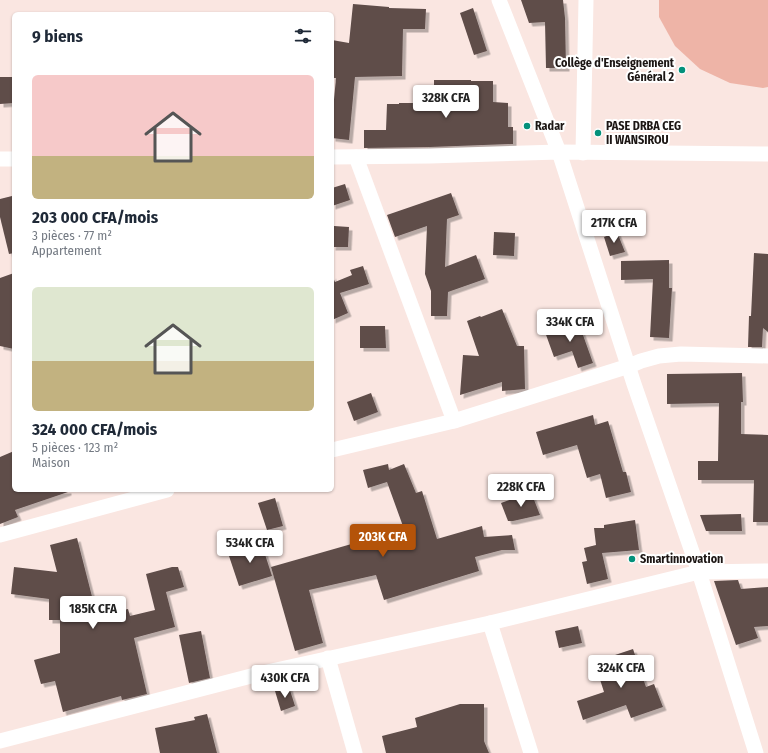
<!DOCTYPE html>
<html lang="fr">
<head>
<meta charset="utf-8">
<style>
	:root { --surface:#fff; --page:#f6f6f7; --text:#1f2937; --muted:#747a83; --accent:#b45309 }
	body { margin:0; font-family:"Fira Sans Condensed",sans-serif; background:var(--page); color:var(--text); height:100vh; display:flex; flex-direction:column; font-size:15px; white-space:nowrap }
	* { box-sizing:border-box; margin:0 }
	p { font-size:13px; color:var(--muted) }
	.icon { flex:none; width:22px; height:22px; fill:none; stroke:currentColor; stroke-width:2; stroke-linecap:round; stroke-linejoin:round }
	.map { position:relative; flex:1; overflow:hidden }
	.sheet { position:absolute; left:12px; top:12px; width:322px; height:480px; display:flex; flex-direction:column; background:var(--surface); border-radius:6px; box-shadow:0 1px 3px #0004 }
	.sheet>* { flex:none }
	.price { position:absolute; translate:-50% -34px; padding:0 9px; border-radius:4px; background:#fff; color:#222; font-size:13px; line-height:26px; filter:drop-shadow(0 1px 2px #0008) }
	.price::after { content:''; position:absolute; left:50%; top:24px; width:12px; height:9px; margin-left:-6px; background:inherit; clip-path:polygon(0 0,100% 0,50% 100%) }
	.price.selected { background:var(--accent); color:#fff }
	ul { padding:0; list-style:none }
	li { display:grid; align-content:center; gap:8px; height:212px; padding:0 20px }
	li span { display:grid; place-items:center; height:124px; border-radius:6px; color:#555 }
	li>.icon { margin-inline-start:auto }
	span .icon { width:72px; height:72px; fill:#fffc; stroke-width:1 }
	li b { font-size:17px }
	h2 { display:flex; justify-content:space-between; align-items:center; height:48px; padding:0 20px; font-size:17px }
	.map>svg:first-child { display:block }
</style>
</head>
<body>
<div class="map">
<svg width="768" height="753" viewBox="0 0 768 753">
	<defs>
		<filter id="shadow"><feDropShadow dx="3.5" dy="3.5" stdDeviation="0" flood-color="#0004"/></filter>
	</defs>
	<rect width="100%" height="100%" fill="#fae6e1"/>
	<!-- green -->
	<path fill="#eeb4a7" d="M659,0h109v87l-5,1 -33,-5 -30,-14 -25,-23 -16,-29z"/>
	<!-- building -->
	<g fill="#5e4d4a" filter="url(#shadow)">
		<path d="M521,0h42l2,18 1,50h-20l-1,-46 -16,1z"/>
		<path d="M353,4l36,3v1l37,1 -1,20h-22l-1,47 -47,1 -6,63 -17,-2v-17l4,-43h-4v-38l17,3z"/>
		<path d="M473,8l14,43 -13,4 -14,-42z"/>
		<path d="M0,77h14v26l-14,1z"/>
		<path d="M434,80h37v1h22v21l15,1v24h5v17l-83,3 -66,1v-18h22l1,-26h12v-1h35z"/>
		<path d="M345,184l5,16 -18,6v-18z"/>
		<path d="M451,193l8,22 -12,4 -2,48 31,-12 9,24 -37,13 -1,24h-16v-25l-6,-17 2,-48 -32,11 -8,-22z"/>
		<path d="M12,196l2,9v48l-5,1 -9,-37v-18z"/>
		<path d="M334,226l15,1 -1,20h-16z"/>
		<path d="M494,232l21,1 -1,23 -21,-1z"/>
		<path d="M617,232l8,20 -15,4 -6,-19z"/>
		<path d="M754,253l14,1v78l-5,-4 -1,19h-14l1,-31h2z"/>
		<path d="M669,260v28h3l-3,50 -19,-1 3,-58 -32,1v-19z"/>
		<path d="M363,266l6,18 -29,9 8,20 -16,7v-45l3,7 17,-7 -2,-5z"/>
		<path d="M14,273v76l-14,-3v-68z"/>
		<path d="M502,309l15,37h7l1,43 -23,2v-9l-42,13 3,-40 16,1 -12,-35 13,-5 1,1z"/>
		<path d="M578,321l15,42 -15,5 -6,-17 -18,6 -9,-25z"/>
		<path d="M360,326h25l1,22h-26z"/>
		<path d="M742,373l1,29h-2v32l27,1v87h-15l1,-42h-56v-19h20l1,-58 -52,1v-30z"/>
		<path d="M371,393l7,19 -24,9 -7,-19z"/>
		<path d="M593,415l2,10 13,-4 15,51h3l5,20 -25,6 -6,-24 -13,4 -10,-33 -34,10 -7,-23z"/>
		<path d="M14,451v39h54v2l-53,18 3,7 -18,7v-67z"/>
		<path d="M388,464l1,6 15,-6 12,29 6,-2 15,48 45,-13 2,11 28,-2 3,15h-13l-27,7 4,14 -95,29 -8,-25 -67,15 14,53 -28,8 -24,-84 133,-38 -17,-47 -19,6 -5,-18z"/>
		<path d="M531,492l9,23 -27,6h-5l-7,-18z"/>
		<path d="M275,498l8,28 -16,4 -9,-27z"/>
		<path d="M741,514l1,17h-36l-6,-16z"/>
		<path d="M635,520l4,30 -37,3 6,26 -21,5 -5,-22 5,-1 -3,-13 12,-3 -2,-17h10v-3z"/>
		<path d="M77,538l20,78 31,-7 2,7 25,-6 -9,-36 26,-7h6l6,20 -18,5 9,35 -41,11 13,56 -25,6 -1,-4 -58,16 -8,-31 -14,3 -7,-24 26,-7v-33h-11v-21l-38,-5 3,-27 43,5 -7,-27z"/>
		<path d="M261,542l11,34 -33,10 -11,-33z"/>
		<path d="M738,580l3,9 27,-2v39l-14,1 4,11 -22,7 -22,-64z"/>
		<path d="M578,626l4,17 -23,5 -4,-17z"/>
		<path d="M201,631l9,47 -21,5 -10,-48z"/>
		<path d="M633,649l13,38 8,-3 9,23 -32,11 -5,-13 -43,15 -6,-19 27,-9 -8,-25 9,-3 -2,-5z"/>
		<path d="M289,687l6,19 -14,5 -6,-20z"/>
		<path d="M460,704h24v37l5,12h-103l-4,-17 35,-9 -2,-9z"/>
		<path d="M207,714l10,39h-57l-5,-25 40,-8 -1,-3z"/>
	</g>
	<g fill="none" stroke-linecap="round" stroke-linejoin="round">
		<!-- minor -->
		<g stroke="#fff" stroke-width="15">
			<path d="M499,0l60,152 75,232 65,188 57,181"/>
			<path d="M583,153l3,-153"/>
			<path d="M332,157l98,-1 129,-4 209,2"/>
			<path d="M356,157l98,264"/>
			<path d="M0,159h14"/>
			<path d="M332,450l122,-29 175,-55 12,-5 18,-5 22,-2 87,2"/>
			<path d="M0,535l167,-45"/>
			<path d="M490,623l41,130"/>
			<path d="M328,658l27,95"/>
			<path d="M0,741l267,-69 223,-49 209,-51 69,-1"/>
		</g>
	</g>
	<!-- markers -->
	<g fill="#03917b" stroke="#fff" stroke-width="1.5">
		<circle cx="682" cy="70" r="4"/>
		<circle cx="527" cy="126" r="4"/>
		<circle cx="598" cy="133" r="4"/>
		<circle cx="632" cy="559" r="4"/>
	</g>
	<g text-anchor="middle" stroke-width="4" stroke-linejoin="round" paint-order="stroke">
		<!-- poi labels -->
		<g font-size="12" font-weight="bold" fill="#1c1614" stroke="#fff" text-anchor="start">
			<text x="674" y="67" text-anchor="end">Collège d'Enseignement<tspan x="674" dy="14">Général 2</tspan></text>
			<text x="535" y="130">Radar</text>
			<text x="606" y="130">PASE DRBA CEG<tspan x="606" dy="14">II WANSIROU</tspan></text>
			<text x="640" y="563">Smartinnovation</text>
		</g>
	</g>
</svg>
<b class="price" style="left:446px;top:119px">328K CFA</b>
<b class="price" style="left:614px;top:244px">217K CFA</b>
<b class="price" style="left:570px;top:343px">334K CFA</b>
<b class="price" style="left:521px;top:508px">228K CFA</b>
<b class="price selected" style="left:383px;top:558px">203K CFA</b>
<b class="price" style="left:250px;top:564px">534K CFA</b>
<b class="price" style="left:93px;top:630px">185K CFA</b>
<b class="price" style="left:621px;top:689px">324K CFA</b>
<b class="price" style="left:285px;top:699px">430K CFA</b>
<section class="sheet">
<h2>9 biens<svg class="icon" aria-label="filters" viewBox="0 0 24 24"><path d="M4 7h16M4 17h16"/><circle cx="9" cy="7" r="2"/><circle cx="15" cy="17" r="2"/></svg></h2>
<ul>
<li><span style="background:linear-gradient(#f6c9c9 65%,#c2b280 0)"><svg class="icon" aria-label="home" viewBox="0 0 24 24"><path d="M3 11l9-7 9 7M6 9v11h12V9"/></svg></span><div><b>203 000 CFA/mois</b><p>3 pièces · 77 m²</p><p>Appartement</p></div></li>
<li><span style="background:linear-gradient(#dfe7d0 60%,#c2b280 0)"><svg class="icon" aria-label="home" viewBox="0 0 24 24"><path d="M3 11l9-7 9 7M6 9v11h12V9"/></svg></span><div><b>324 000 CFA/mois</b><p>5 pièces · 123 m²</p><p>Maison</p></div></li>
</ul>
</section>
</div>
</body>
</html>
